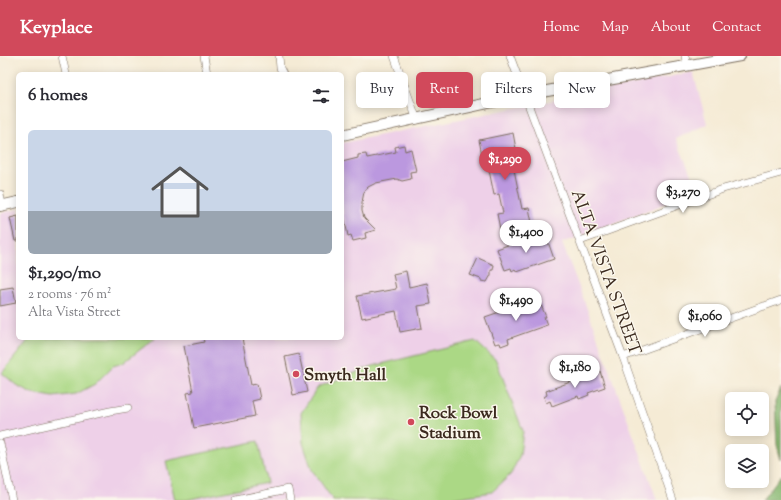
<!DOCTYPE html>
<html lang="en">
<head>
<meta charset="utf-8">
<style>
	:root { --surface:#fff; --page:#f7f7f7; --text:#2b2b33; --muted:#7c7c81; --line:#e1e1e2; --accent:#d1495b }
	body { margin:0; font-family:"Sorts Mill Goudy",serif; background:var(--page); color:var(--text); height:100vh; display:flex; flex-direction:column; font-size:15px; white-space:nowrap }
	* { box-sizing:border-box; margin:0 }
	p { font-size:13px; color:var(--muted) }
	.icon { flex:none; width:22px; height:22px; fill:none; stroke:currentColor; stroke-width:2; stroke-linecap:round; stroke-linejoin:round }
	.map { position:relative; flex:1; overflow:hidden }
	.details { position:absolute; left:16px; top:16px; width:328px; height:268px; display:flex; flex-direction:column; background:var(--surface); border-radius:6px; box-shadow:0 2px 10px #0003 }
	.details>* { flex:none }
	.top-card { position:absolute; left:356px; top:16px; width:365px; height:36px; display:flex; gap:8px }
	.fabs { position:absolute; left:725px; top:336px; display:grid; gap:8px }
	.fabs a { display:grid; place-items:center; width:44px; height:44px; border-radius:6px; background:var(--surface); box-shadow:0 2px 10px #0003; font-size:20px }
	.price { position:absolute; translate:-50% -34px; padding:0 9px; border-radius:14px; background:#fff; color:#222; font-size:13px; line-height:26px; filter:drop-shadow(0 1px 2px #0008) }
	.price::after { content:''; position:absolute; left:50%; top:24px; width:12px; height:9px; margin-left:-6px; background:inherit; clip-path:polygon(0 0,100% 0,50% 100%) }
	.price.selected { background:var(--accent); color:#fff }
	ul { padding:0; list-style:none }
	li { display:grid; align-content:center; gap:8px; height:212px; padding:0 12px }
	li+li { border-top:1px solid var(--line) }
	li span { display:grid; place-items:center; height:124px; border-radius:6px; color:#555 }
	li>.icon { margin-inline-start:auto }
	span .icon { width:72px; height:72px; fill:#fffc; stroke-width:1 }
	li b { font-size:17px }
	h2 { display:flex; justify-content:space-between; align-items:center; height:48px; padding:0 12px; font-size:17px }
	.pill { padding:0 14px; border-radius:6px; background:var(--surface); box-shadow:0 2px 10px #0003; font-size:14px; line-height:36px }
	.pill.selected { background:var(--accent); color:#fff }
	header { display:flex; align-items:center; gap:24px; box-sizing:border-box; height:56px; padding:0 20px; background:var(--accent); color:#fff }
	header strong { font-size:19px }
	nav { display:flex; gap:22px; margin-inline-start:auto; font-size:14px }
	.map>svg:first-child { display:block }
</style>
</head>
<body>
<header>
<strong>Keyplace</strong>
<nav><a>Home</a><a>Map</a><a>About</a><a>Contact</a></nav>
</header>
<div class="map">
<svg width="781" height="444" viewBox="0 0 781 444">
	<rect width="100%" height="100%" fill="#fbf7ec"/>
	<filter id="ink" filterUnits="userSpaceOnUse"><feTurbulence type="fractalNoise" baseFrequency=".025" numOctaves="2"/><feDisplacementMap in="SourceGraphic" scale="8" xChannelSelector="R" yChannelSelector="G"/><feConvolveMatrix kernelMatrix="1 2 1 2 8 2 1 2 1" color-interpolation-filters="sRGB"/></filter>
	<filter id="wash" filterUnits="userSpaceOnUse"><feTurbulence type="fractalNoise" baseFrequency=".012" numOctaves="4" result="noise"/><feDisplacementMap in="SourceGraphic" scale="16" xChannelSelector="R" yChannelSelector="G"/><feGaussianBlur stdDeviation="0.9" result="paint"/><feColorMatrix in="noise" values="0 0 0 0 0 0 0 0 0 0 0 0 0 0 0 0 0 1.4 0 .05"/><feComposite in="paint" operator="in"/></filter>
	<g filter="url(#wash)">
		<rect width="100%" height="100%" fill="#f5ebd5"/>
		<!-- built -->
		<path fill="#eed0e8" d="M693,16l14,52 -31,15 22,52 -136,52 20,52 75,205h-657v-287l18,-4v129h324v-195z"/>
		<!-- green -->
		<g fill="#abd885" stroke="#738152">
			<path d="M30,282h125l-32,25 -10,3 -18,18 -19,10 -23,3 -21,-4 -16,-8 -14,-12z"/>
			<path d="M475,285l21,19 27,71 -3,24 -9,19 -19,18 -51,8h-108l-21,-30 -9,-27 -2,-30 17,-26 55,-21z"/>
			<path d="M258,385l9,42 -81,17h-11l-9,-39z"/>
		</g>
		<!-- forest -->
		<g fill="#88b872" stroke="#627148">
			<path d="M781,332v72l-4,-15 -2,-43z"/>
			<path d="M781,419v25h-19z"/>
		</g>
		<g id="blocks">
			<!-- building -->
			<g fill="#bb98df">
				<path d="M513,77l3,16 -6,1 12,59 7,-1 3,15 -32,6 -3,-15 6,-1 -4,-19 -5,1 -5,-25 4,-1 -3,-15 -8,1 -3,-15z"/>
				<path d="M404,89l1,6 6,-2 5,22 -6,1 1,7 -9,2 -5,-2 -21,4 -8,4 -4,5 -2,10v9l2,7 12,12 -11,3 1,5 -13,3 -2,-6 -3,1 -6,-30v-44l16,-4v-3l8,-1 1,4 29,-6 -1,-5z"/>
				<path d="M18,160v25h-3l-5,-23z"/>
				<path d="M546,180l8,23 -37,13 -2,-3 -3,2 -1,-3 -6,2 -8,-21 27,-10 2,5z"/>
				<path d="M478,202l16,7 -1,5h-2v5l-4,7 -6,-1v-2l-3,-1 -8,-3z"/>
				<path d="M406,215l3,16 18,-4 4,21 -13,2 4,22 -22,4 -4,-21 -34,7 -5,-22 39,-7 -3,-15z"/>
				<path d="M13,231l3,16 -16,3v-17z"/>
				<path d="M537,243l3,7 1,-1 5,12h-2l3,8 -39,14 1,4 -8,3 -1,-3 -5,1 -10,-27z"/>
				<path d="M203,282h39l9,47 6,-1 3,15 -8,2 3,15 -61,12 -7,-35 6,-1 -9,-46 20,-4z"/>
				<path d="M299,298l8,38 -14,3 -8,-38z"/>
				<path d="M600,315l5,16 -17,6 1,2 -10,4 -1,-3 -26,10 -2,-5 -4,2 -2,-6 3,-2 -1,-4z"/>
			</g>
		</g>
	</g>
	<g filter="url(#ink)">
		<use href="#blocks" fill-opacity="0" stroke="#7c6e5e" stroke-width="1"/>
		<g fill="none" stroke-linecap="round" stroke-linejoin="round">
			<!-- minor casing -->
			<g stroke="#7c6e5e" stroke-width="8">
				<g id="minor">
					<path d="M62,0l4,18"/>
					<path d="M204,0l3,18"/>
					<path d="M279,0l1,12 3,6"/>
					<path d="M394,0l23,64"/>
					<path d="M510,0l113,301 50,143"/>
					<path d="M685,0l2,10"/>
					<path d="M0,138l2,11"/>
					<path d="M580,185l143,-52 58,-16"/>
					<path d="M623,301l158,-57"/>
					<path d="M0,380l110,-25 18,-3"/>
					<path d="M0,387l12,57"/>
					<path d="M236,444l52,-11 2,11"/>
				</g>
			</g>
			<!-- secondary casing -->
			<g stroke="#7c6e5e" stroke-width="12">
				<g id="secondary">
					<path d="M342,79l183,-40 215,-39"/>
					<path d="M0,150l18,-4"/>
				</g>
			</g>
			<!-- minor -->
			<use href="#minor" stroke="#fff" stroke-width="7"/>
			<!-- secondary -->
			<use href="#secondary" stroke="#fff" stroke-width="10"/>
		</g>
	</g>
	<!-- markers -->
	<g fill="#d1495b" stroke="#fbf7ec" stroke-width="1.5">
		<circle cx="296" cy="318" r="4"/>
		<circle cx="411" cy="366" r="4"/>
	</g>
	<g text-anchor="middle" stroke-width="3" stroke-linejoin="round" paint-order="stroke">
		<!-- street labels -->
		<g font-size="17" fill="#3b2a1e" stroke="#fbf7ec">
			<text transform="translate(607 216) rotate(70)" y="6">ALTA VISTA STREET</text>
		</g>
		<!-- poi labels -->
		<g font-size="17" font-weight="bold" fill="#3b2a1e" stroke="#fbf7ec" text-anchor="start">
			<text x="304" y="324">Smyth Hall</text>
			<text x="419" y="362">Rock Bowl<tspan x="419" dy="20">Stadium</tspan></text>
		</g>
	</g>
</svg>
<div class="fabs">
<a><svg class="icon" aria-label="locate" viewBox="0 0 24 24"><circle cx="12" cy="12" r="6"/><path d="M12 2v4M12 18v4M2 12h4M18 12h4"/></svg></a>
<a><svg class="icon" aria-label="layers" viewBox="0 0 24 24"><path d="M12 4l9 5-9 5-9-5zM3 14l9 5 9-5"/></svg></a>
</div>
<b class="price selected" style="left:505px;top:125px">$1,290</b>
<b class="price" style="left:683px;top:158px">$3,270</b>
<b class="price" style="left:526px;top:198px">$1,400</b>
<b class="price" style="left:516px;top:266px">$1,490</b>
<b class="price" style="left:705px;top:282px">$1,060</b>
<b class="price" style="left:575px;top:333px">$1,180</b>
<div class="top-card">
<a class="pill">Buy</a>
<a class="pill selected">Rent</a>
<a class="pill">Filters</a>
<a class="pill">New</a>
</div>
<section class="details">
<h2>6 homes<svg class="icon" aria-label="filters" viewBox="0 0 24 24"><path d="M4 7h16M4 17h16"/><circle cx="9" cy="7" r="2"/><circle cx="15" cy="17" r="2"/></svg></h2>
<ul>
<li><span style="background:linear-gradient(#c9d6e8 65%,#9aa5b1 0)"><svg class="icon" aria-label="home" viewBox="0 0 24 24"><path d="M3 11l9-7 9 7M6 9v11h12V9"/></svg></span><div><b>$1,290/mo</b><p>2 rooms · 76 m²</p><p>Alta Vista Street</p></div></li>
</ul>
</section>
</div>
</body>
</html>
